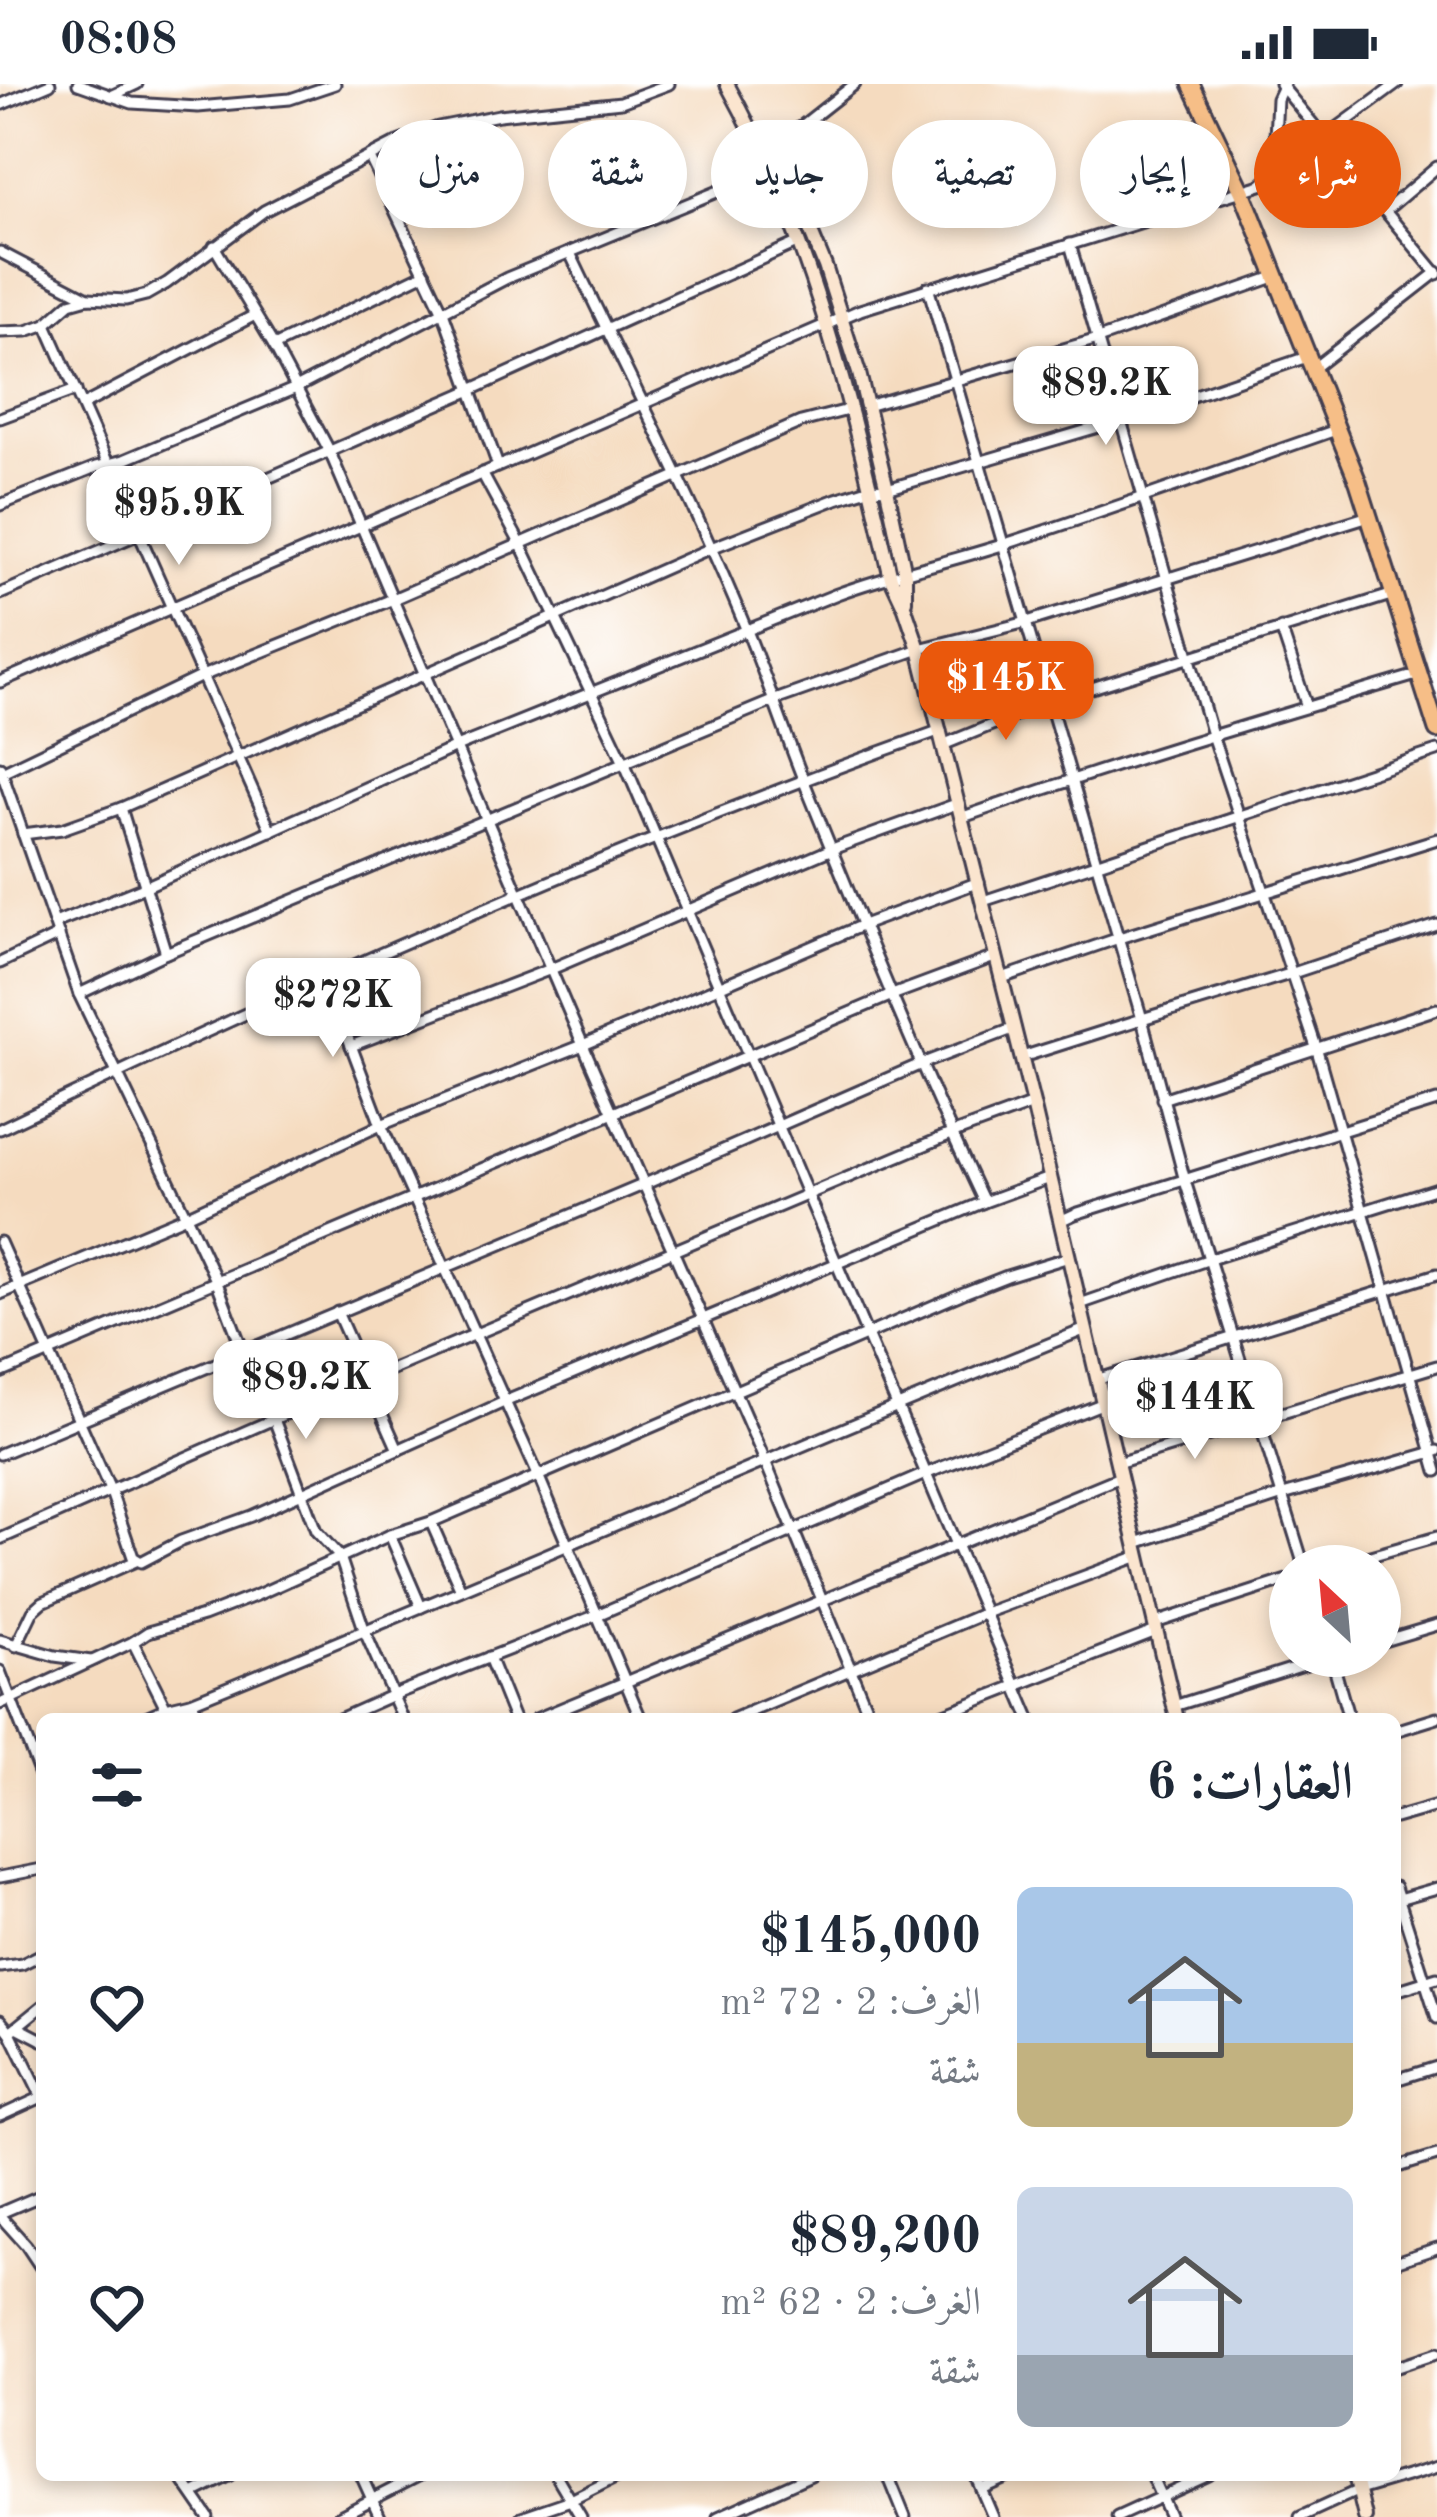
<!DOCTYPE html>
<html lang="ar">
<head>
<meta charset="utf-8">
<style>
	:root { --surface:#fff; --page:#f6f6f7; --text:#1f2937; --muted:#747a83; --accent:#ea580c }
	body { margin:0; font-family:"Old Standard TT",Amiri,serif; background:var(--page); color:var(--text); direction:rtl; height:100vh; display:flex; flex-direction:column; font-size:45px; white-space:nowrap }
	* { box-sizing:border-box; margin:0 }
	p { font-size:39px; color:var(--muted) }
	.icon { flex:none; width:66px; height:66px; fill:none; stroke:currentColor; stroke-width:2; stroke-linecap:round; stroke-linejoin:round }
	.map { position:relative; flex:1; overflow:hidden; direction:ltr }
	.details { position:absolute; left:36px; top:1629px; width:1365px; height:768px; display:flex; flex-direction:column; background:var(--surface); border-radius:18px; box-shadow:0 6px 18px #0003; direction:rtl }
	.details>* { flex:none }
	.top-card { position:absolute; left:36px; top:36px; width:1365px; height:108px; direction:rtl; display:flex; gap:24px }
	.needle { width:78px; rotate:334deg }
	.buttons { position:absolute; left:1269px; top:1461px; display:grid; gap:24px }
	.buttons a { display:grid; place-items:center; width:132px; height:132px; border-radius:50%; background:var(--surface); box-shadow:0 6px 18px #0003; font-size:60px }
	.price { position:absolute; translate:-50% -102px; padding:0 27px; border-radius:24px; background:#fff; color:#222; font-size:39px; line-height:78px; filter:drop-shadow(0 3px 6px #0008) }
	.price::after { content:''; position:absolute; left:50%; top:72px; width:36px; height:27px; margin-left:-18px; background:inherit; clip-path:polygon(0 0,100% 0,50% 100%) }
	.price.on { background:var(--accent); color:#fff }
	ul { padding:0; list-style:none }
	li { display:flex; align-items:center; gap:36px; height:300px; padding:0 48px }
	li span { display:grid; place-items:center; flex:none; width:336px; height:240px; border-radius:18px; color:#555 }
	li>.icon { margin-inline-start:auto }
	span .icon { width:144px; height:144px; fill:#fffc; stroke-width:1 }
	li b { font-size:51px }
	h2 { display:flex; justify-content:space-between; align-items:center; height:144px; padding:0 48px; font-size:51px }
	.pill { padding:0 42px; border-radius:54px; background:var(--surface); box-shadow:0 6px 18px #0003; font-size:42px; line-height:108px }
	.pill.on { background:var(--accent); color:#fff }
	.status { display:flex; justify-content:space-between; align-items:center; height:84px; padding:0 60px; background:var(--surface); direction:ltr }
	.status svg { height:33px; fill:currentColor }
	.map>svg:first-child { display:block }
</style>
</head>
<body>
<div class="status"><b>08:08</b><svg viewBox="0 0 49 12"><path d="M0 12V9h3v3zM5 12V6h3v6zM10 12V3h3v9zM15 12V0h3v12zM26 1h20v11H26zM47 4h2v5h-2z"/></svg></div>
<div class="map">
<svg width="1437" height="2433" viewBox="0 0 1437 2433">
	<rect width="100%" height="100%" fill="#fff"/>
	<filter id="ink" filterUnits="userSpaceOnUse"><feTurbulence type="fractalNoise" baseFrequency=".00833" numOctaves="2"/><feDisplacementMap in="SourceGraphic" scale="24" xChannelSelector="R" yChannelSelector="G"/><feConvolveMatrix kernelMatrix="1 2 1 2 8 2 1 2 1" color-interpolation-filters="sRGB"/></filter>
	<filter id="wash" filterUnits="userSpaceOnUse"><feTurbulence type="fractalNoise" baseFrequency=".004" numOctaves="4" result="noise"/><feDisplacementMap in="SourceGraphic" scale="48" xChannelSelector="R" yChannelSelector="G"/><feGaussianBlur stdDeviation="2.7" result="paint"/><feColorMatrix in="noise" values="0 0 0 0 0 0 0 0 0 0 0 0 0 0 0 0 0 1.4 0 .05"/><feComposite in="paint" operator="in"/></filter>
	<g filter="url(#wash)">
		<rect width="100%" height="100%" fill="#f5dbbf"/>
	</g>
	<g filter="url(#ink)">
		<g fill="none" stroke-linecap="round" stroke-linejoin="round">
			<!-- street casing -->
			<g stroke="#423e4f" stroke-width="15">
				<g id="street">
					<path d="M78,0l54,19 66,4 92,-8 45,-15"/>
					<path d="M1280,0l157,190"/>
					<path d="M111,12l26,-12"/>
					<path d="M0,21l50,-21"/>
					<path d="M775,63l80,-63"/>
					<path d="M370,74l73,154 55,154"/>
					<path d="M1273,91l124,-91"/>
					<path d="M1385,127l52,-44"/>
					<path d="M1070,160l142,491 105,315 120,421"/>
					<path d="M214,162l60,100 55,104 254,595 182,416 106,258"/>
					<path d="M0,168l88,46"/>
					<path d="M570,169c60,126 124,249 177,378 21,51 38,103 58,153 57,141 114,281 179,418"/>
					<path d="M928,203l214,732 -120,38"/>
					<path d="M46,240l225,507"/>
					<path d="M0,248l27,-1 19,-7 24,-21 18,-5 38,2 20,-5 21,-12 97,-72 136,-70 38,-14 61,-12 122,-13 48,-18"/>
					<path d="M274,262l151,-73"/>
					<path d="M1314,284l123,-96"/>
					<path d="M83,321l172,-90"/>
					<path d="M867,322l231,-67 179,-63"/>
					<path d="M0,334l76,-28"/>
					<path d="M482,389l39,72 103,217 406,957"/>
					<path d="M0,421l96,-38 28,-7 172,-72 211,-110 263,-108"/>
					<path d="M0,510l471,-204 328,-148"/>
					<path d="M1281,544l26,79"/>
					<path d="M0,598l860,-372 401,-125 12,-10 4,-76 7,-15"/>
					<path d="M945,660l105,-43 344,-107"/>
					<path d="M0,683l79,227 107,222 30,64 27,71 14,23 59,157 24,26 25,75 38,87"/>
					<path d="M2,688l200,-96 191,-77 408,-177 51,-13"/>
					<path d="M121,724l45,145"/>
					<path d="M963,733c151,-53 303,-98 457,-143"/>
					<path d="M23,750l39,-5 59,-21 590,-260 125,-49 35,-11 16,1 235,-69 185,-63"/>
					<path d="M983,817l454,-150"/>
					<path d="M55,839l92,-37 309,-139 381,-153c54,-20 112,-32 168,-50 111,-36 221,-76 331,-114"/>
					<path d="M0,879l59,-28"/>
					<path d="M1002,894l117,-40 318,-99"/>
					<path d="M326,895l55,146 157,350 103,244"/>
					<path d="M79,910l87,-41 609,-253 144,-51 108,-27 342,-106"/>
					<path d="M351,962l200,-77 281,-120 127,-46"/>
					<path d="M1162,1015l275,-90"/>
					<path d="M0,1045c307,-148 620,-285 941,-399"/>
					<path d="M1060,1137l15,-7 362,-113"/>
					<path d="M0,1158l111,250 22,65 8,5 40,-21 70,-25 253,-114 480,-200 66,-24"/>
					<path d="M0,1210l186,-78 195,-91 202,-80 280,-120 116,-43"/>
					<path d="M1080,1220l130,-45 227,-71"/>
					<path d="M337,1228l61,138"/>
					<path d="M0,1289l892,-378 105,-39"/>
					<path d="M1099,1295l338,-105"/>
					<path d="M0,1370l645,-270 276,-120 94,-36"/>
					<path d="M1117,1379l320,-97"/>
					<path d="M431,1438l30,68"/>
					<path d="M390,1451l31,72"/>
					<path d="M0,1455l274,-120 677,-285 82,-30"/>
					<path d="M1136,1459l147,-48 154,-44"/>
					<path d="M1304,1482l-119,-385 -43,-162 151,-46 144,-48"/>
					<path d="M1335,1482l102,-29"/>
					<path d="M1155,1539l135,-44"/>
					<path d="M0,1556l55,16 36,5"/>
					<path d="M133,1558l33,66"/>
					<path d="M1380,1558l57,-17"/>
					<path d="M16,1562l17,-35 10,-9 93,-41"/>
					<path d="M1331,1572l18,63"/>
					<path d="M489,1573l25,62"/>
					<path d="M0,1587l42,109"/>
					<path d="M191,1618l10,17"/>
					<path d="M0,1620l133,-62 15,-10 55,-16 54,-21 133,-60 41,-13 530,-228 46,-18 62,-19"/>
					<path d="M1174,1622l158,-50"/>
					<path d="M141,1635l25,-11 25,-6c300,-121 595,-253 895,-373"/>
					<path d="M339,1635l54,-24 204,-80 328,-141 179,-71"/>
					<path d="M536,1635l584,-242"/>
					<path d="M733,1635l252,-106 154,-57"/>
					<path d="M931,1635l225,-88"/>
					<path d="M1395,1647l42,-13"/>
					<path d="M1395,1734l42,-12"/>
					<path d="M0,1793l42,-8"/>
					<path d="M1395,1803l42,131"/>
					<path d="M1395,1816l42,-12"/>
					<path d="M0,1883l22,-3 20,-10"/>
					<path d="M1395,1907l42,-13"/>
					<path d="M0,1936l10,12 32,65 -42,19"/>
					<path d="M17,1943l25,13"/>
					<path d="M10,1948l32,-26"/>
					<path d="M1395,1996l42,-13"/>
					<path d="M1395,2084l42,-13"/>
					<path d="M0,2129l42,-18"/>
					<path d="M0,2132l26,29 16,24"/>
					<path d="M1395,2178l42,-14"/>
					<path d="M1395,2283l42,-14"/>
					<path d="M179,2391l29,42"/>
					<path d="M361,2391l19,42"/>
					<path d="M556,2391l25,42"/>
					<path d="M888,2391l17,42"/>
					<path d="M975,2391l18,42"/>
					<path d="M1151,2391l19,42"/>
					<path d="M981,2405l32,-14"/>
					<path d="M193,2410l38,-19"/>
					<path d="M338,2433l82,-42"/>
					<path d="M521,2433l50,-17 50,-25"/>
					<path d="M718,2433l93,-42"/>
					<path d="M1117,2433l92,-42"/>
					<path d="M1300,2433l59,-27 78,-23"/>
				</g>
			</g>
			<!-- secondary casing -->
			<g stroke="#423e4f" stroke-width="18">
				<g id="secondary">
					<path d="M727,0c85,154 125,323 164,494l14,30 14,41 114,455 144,615"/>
					<path d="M754,49l22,14 49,119 34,107 28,116 18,85v27"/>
					<path d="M1355,2391l10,42"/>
				</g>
			</g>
			<!-- highway casing -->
			<g stroke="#423e4f" stroke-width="21">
				<path id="highway" d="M1191,0l51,107 116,291 79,248"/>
			</g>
			<!-- street -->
			<use href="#street" stroke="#fff" stroke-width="9"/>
			<!-- secondary -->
			<use href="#secondary" stroke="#fbe5cf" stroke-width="12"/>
			<!-- highway -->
			<use href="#highway" stroke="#f6be87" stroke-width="15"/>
		</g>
	</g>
</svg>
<div class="buttons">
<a><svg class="needle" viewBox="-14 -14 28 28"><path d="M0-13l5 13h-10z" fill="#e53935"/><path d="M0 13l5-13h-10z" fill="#747a83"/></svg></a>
</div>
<b class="price" style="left:1106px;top:364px">$89.2K</b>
<b class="price" style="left:179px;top:484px">$95.9K</b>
<b class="price on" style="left:1006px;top:659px">$145K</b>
<b class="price" style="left:333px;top:976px">$272K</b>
<b class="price" style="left:306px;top:1358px">$89.2K</b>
<b class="price" style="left:1195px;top:1378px">$144K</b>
<div class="top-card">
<a class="pill on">شراء</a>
<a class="pill">إيجار</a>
<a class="pill">تصفية</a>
<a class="pill">جديد</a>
<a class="pill">شقة</a>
<a class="pill">منزل</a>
</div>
<section class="details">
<h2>العقارات: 6<svg class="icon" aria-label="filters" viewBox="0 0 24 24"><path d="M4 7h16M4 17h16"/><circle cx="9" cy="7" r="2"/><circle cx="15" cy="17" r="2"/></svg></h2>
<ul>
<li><span style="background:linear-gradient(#a9c7e8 65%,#c2b280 0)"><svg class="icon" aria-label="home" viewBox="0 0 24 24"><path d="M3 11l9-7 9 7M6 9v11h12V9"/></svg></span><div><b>$145,000</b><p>الغرف: 2 · 72 m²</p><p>شقة</p></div><svg class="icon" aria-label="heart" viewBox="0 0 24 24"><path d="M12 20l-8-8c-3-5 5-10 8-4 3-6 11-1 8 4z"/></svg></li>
<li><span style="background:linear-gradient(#c9d6e8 70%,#9aa5b1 0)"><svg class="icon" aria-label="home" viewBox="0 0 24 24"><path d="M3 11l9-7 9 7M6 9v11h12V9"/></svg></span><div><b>$89,200</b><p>الغرف: 2 · 62 m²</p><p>شقة</p></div><svg class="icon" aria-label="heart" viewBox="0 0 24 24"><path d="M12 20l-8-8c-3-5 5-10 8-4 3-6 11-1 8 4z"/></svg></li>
</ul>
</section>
</div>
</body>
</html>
